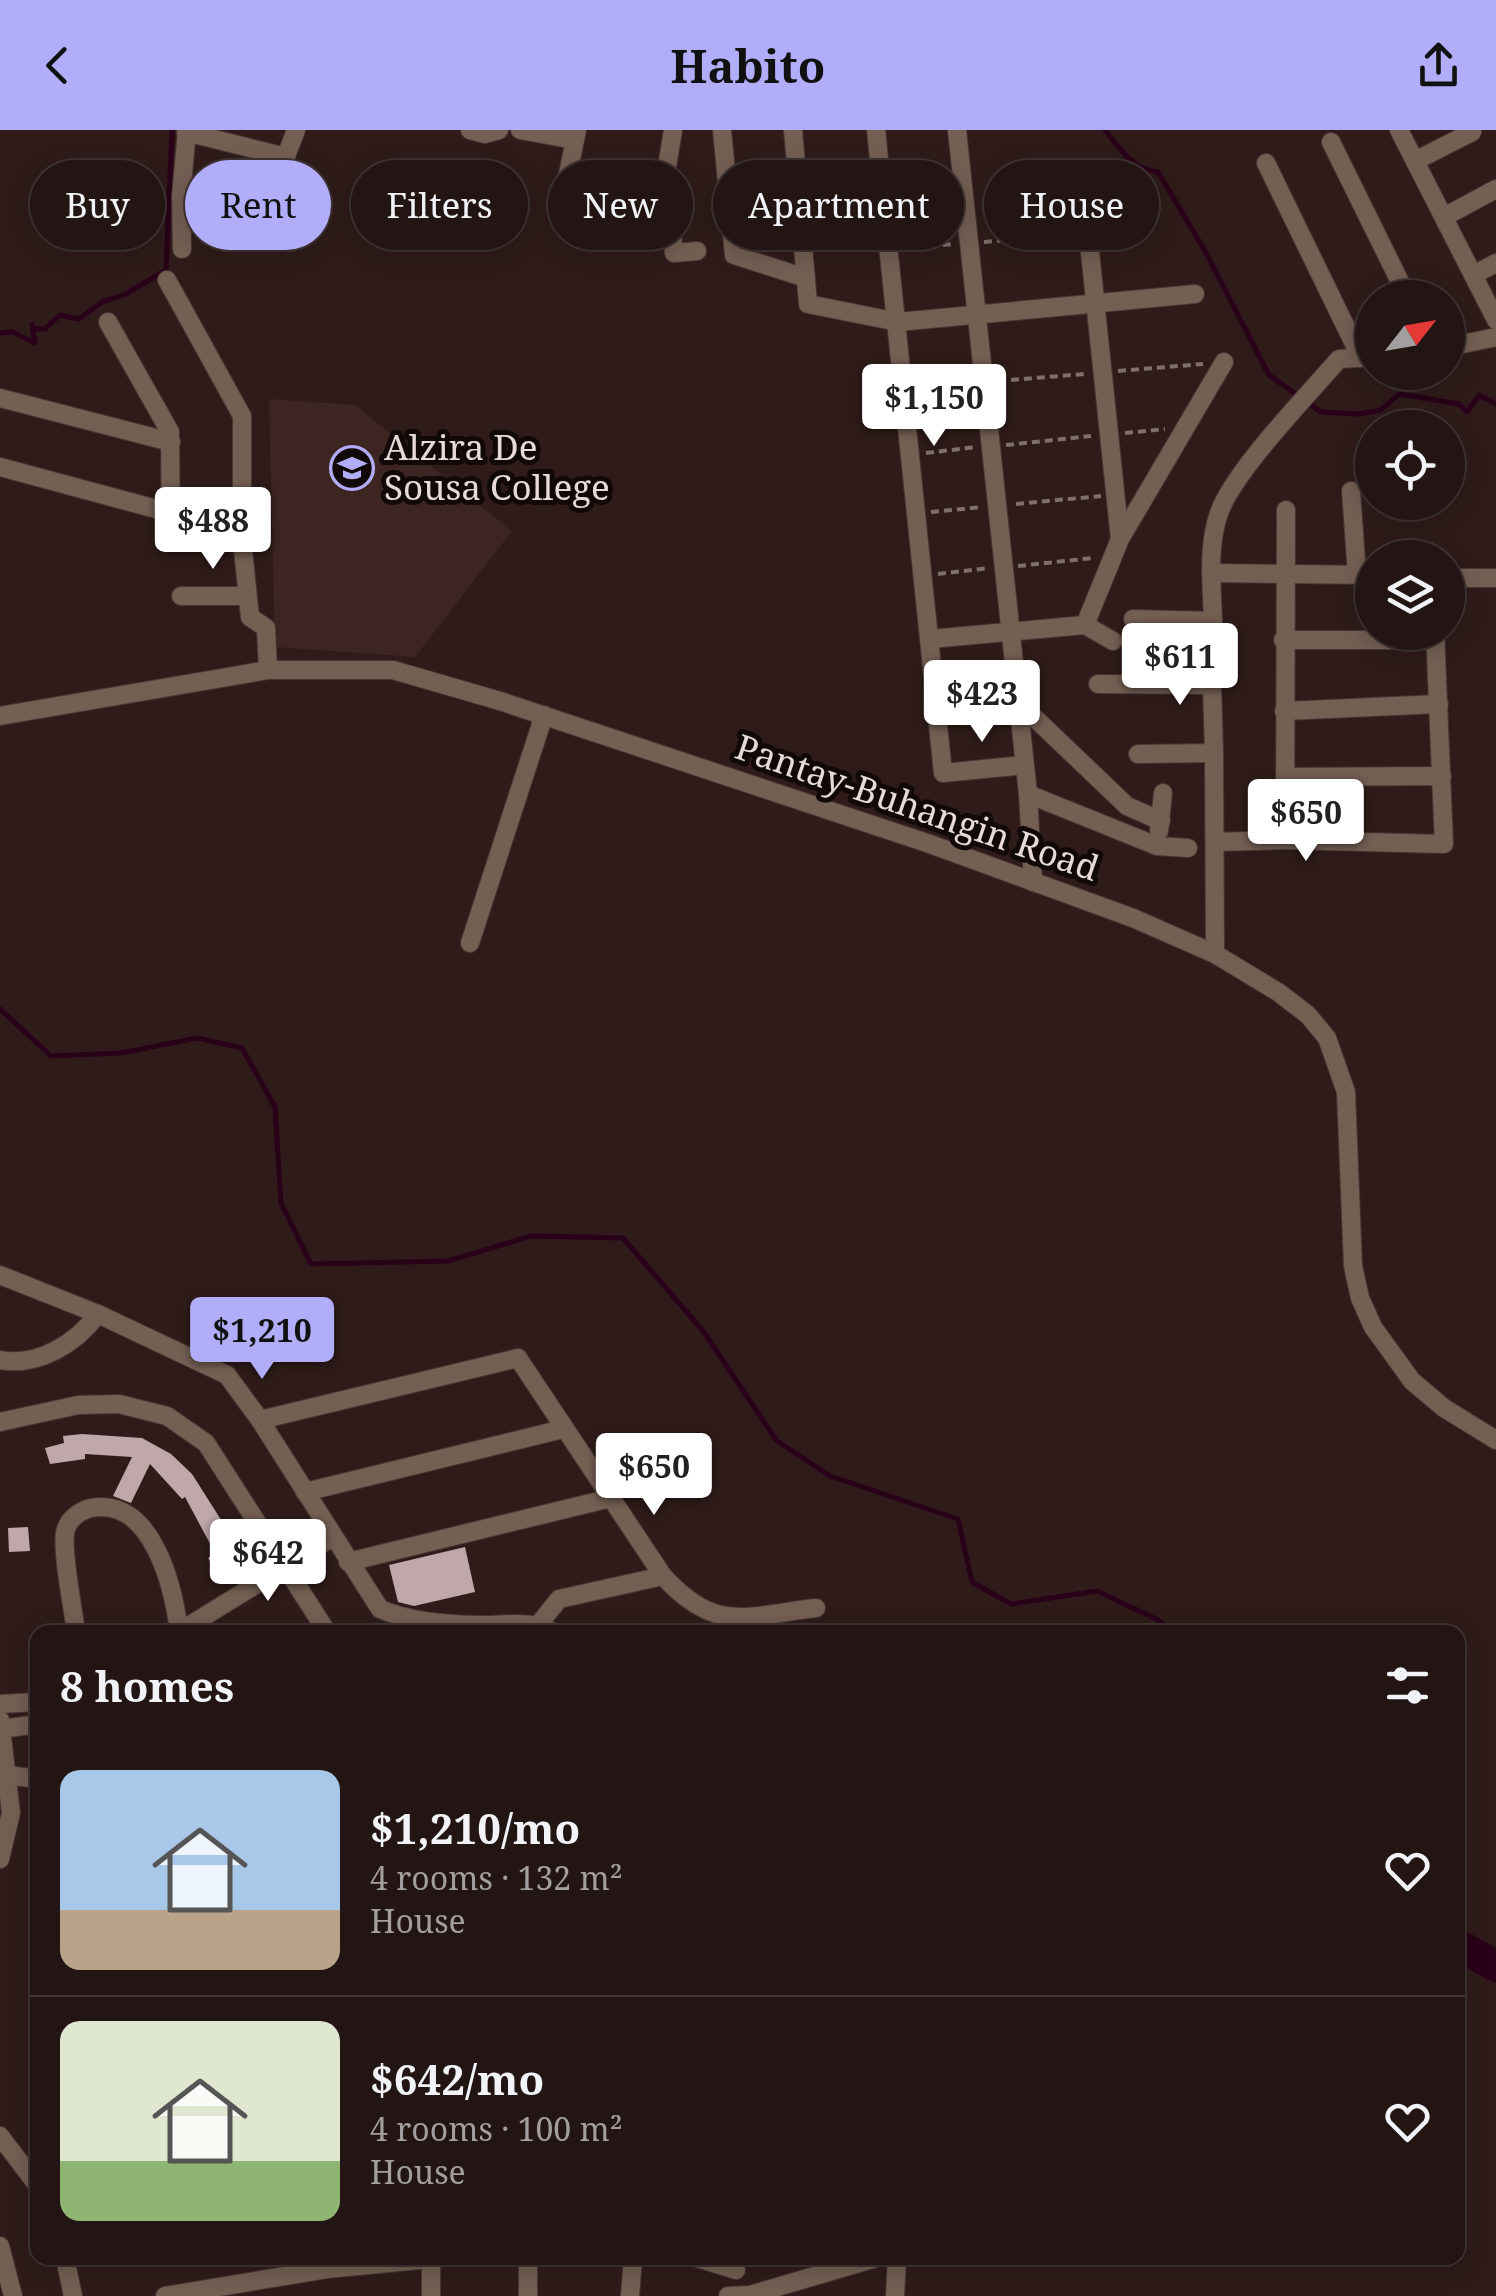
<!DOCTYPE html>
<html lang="en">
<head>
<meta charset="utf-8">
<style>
	:root { --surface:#231514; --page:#2f2222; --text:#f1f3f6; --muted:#a39fa0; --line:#403434; --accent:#b2adf9 }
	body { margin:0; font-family:"Noto Serif",serif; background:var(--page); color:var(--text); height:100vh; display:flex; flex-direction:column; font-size:38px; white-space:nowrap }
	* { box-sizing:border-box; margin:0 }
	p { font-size:32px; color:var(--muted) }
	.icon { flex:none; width:55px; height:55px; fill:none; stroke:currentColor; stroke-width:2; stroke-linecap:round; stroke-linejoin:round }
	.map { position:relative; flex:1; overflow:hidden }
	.sheet { position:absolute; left:30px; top:1495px; width:1435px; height:640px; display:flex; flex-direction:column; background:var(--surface); border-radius:20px; box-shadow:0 5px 25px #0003,0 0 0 2px var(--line) }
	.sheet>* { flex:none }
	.guide { position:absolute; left:30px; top:30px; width:1438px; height:90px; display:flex; gap:20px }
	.needle { width:65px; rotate:59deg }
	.controls { position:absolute; left:1355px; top:150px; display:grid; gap:20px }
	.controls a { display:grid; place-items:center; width:110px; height:110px; border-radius:50%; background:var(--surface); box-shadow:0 5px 25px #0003,0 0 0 2px var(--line); font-size:50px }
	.price { position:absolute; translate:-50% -85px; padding:0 22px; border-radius:10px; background:#fff; color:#222; font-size:32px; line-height:65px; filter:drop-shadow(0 2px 5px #0008) }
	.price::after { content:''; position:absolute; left:50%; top:60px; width:30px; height:22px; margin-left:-15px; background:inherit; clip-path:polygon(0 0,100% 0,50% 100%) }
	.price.current { background:var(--accent); color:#111 }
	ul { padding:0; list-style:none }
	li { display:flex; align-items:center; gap:30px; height:250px; padding:0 30px }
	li+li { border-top:2px solid var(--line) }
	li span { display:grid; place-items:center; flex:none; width:280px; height:200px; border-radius:20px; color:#555 }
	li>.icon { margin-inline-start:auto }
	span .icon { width:120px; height:120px; fill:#fffc; stroke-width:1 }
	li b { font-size:42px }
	h2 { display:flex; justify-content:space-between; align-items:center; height:120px; padding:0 30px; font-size:42px }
	.tag { padding:0 35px; border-radius:45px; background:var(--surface); box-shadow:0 5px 25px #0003,0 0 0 2px var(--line); font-size:35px; line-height:90px }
	.tag.current { background:var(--accent); color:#111 }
	header { display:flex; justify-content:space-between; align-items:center; height:130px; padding:0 30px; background:var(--accent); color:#111; font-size:45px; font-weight:700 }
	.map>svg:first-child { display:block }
</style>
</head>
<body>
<header><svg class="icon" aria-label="back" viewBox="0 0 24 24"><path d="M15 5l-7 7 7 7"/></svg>Habito<svg class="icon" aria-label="share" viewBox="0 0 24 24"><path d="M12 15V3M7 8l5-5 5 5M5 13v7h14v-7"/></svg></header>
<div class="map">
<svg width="1496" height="2166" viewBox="0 0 1496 2166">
	<rect width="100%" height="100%" fill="#2f1c1a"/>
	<!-- built -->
	<path fill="#3d2521" d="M269,269l86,6 157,126 -97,126 -140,-10z"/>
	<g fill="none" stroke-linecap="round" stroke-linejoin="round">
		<!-- stream -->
		<g stroke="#290119" stroke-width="5">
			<path d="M1105,0c14,18 28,40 53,42l47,79 64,124 52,37 38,2 22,-4 18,-16 60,10 8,8 12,-17 17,9"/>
			<path d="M0,203l13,-1 22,11 -3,-18 2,4h11l15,-14 19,4 23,-17 22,-7 42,-25 6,-140"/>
			<path d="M0,879l51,47 70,-3 76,-15 45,10 33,59 6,96 30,61 137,-3 83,-25 92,2 80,93 74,110 53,35 128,43 14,63 39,22 86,-13 61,29 15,12"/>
		</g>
		<!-- river -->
		<path stroke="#290119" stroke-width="32" d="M1458,1815l38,21"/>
	</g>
	<!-- building -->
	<g fill="#bfa7aa">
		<path d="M82,1304l60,4 29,16 21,20 57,90 -28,17 -13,-23 7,-5 -30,-56 -3,2 -32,-35 -19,39 -18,-7 19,-39 -47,-3v5l-35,5 -5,-16 19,-5 -1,-7z"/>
		<path d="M28,1397l2,24 -21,1 -1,-24z"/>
		<path d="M465,1417l10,45 -61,14 -16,-4 -9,-37z"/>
	</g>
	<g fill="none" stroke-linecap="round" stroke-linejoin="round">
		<!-- minor casing -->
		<g stroke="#493735" stroke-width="20">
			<g id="minor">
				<path d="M470,0l15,4 14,-4"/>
				<path d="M520,0l55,10"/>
				<path d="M673,0l-7,43 8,80 23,-2"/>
				<path d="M722,0l12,125 72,23"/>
				<path d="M793,0l15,174 90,18 297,-28"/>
				<path d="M876,0l67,643 81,-8"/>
				<path d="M957,0l71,664 5,88"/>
				<path d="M1399,0l97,190"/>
				<path d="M186,2l100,25"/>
				<path d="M1331,12l77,156"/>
				<path d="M1415,31l57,-29"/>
				<path d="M1266,33l95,195"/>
				<path d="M181,67l81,22 34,-89"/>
				<path d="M1444,87l52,-28"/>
				<path d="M559,88l18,-88"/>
				<path d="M1088,103l32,306"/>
				<path d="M182,119l-1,-52 6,-67"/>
				<path d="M1473,145l23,-12"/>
				<path d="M167,150l75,136v124l8,77 16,11 2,42"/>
				<path d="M108,192l62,110 1,106 71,2"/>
				<path d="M1448,217l48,-10"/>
				<path d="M0,268l171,44"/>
				<path d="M0,337l171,46"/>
				<path d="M1351,361l6,84"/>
				<path d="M1286,380l-1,330 159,4 -9,-212"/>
				<path d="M1211,443l161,2"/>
				<path d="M1448,448h48"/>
				<path d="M181,466h65"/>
				<path d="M1133,489l80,2c-1,-35 -6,-74 6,-108 15,-42 88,-117 120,-154l33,-2"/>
				<path d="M1085,495l35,-86 104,-177"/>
				<path d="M930,509l155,-14 28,16"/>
				<path d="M1283,510h153"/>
				<path d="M1098,554l114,1 2,68 -76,1"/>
				<path d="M1212,555l1,-64"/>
				<path d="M1017,571l110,105 34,15"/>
				<path d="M1284,581l155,-7"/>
				<path d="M0,586l268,-46h125l107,31 430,143 203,74 82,36 63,38 30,23 19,23 19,54 7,174 7,32 13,29 39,54 32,27 52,32"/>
				<path d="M1214,623l1,201"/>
				<path d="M1285,647l157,-1"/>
				<path d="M1028,664l129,52 31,2"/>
				<path d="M1159,701l4,-38"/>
				<path d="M1215,712l70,-2"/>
				<path d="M470,813l74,-228"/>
				<path d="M0,1145l98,39 129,61 33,45 120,189c30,13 69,16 103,16 25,0 48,-5 70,7"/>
				<path d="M0,1230c39,7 76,-17 98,-46"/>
				<path d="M260,1290l258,-62 145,218c53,58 82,40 153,32"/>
				<path d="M0,1292l78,-17 41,-1 48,12 39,27 121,189"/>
				<path d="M305,1362l258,-63"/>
				<path d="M348,1432l263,-64"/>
				<path d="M539,1494l20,-25 104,-23"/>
				<path d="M76,1502c-3,-24 -14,-78 -11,-99 2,-13 14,-22 26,-25 62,-12 83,82 88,124"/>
				<path d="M179,1502l154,-95"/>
				<path d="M0,1574l38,-2"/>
				<path d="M0,1590l11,93 -11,46"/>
				<path d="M1,1599l37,-5"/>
				<path d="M7,1645l31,4"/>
				<path d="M0,2006l38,50"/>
				<path d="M0,2116l13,50"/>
				<path d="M65,2128l8,38"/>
				<path d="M697,2128l39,12"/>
				<path d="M165,2166l162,-27 112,-11"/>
				<path d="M431,2166v-38"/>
				<path d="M528,2166v-38"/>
				<path d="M630,2166l3,-38"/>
				<path d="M728,2166l22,-1 126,-37"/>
				<path d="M895,2166l2,-38"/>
			</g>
		</g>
		<!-- path -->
		<g stroke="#7f6f6d" stroke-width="4" stroke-dasharray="8 5" stroke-linecap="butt">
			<path d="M897,58l50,-3"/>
			<path d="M984,112l90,-8"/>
			<path d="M904,118l50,-4"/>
			<path d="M1118,241l85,-7"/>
			<path d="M998,251l86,-7"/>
			<path d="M919,258l50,-4"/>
			<path d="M1125,303l40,-4"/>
			<path d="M1006,315l85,-9"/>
			<path d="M926,323l50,-6"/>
			<path d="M1016,374l85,-8"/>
			<path d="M931,382l51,-5"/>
			<path d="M1018,436l75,-8"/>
			<path d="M938,444l51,-6"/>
			<path d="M952,575l50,-4"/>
		</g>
		<!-- minor -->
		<use href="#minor" stroke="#745f53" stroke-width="18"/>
	</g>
	<!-- icons -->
	<defs>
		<g id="university-ring" transform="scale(2.25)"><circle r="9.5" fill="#110908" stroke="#b2adf9" stroke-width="1.5"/><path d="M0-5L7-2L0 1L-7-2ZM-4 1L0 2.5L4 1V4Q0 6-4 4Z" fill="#b2adf9"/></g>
	</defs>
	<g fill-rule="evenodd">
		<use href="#university-ring" x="352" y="338"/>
	</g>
	<g text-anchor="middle" stroke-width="10" stroke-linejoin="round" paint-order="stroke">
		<!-- poi labels -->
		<g font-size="35" fill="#e7dad8" stroke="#110908" text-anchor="start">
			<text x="384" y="330">Alzira De<tspan x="384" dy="40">Sousa College</tspan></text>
		</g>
		<!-- street labels -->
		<g font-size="35" fill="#e7dad8" stroke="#110908">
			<text transform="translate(917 678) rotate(19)" y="12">Pantay-Buhangin Road</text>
		</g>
	</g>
</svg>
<div class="controls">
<a><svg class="needle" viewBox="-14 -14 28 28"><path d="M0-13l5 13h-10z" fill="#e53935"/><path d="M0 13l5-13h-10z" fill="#a39fa0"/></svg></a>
<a><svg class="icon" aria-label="locate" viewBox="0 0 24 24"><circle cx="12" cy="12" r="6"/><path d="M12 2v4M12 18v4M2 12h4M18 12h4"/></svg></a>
<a><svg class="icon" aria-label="layers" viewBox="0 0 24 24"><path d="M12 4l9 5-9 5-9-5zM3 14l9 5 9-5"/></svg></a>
</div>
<b class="price" style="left:934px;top:319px">$1,150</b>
<b class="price" style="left:213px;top:442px">$488</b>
<b class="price" style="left:1180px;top:578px">$611</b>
<b class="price" style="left:982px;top:615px">$423</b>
<b class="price" style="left:1306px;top:734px">$650</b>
<b class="price current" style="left:262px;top:1252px">$1,210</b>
<b class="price" style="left:654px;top:1388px">$650</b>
<b class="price" style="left:268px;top:1474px">$642</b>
<div class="guide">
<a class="tag">Buy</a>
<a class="tag current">Rent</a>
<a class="tag">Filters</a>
<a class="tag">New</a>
<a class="tag">Apartment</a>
<a class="tag">House</a>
</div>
<section class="sheet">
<h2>8 homes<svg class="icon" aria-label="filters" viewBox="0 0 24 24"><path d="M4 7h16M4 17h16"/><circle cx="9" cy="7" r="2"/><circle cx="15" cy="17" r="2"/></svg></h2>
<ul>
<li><span style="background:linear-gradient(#a9c7e8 70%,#b9a48a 0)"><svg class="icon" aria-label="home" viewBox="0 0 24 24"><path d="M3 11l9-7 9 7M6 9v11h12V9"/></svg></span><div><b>$1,210/mo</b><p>4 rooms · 132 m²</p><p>House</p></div><svg class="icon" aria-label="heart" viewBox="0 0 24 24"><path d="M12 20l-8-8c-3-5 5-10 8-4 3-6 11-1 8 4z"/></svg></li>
<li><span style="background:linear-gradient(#dfe7d0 70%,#8fb573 0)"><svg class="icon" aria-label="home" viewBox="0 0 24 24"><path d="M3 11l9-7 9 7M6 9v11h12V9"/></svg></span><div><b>$642/mo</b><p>4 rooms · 100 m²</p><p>House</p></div><svg class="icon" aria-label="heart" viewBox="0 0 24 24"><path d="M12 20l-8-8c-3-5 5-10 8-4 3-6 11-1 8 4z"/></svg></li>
</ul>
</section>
</div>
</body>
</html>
